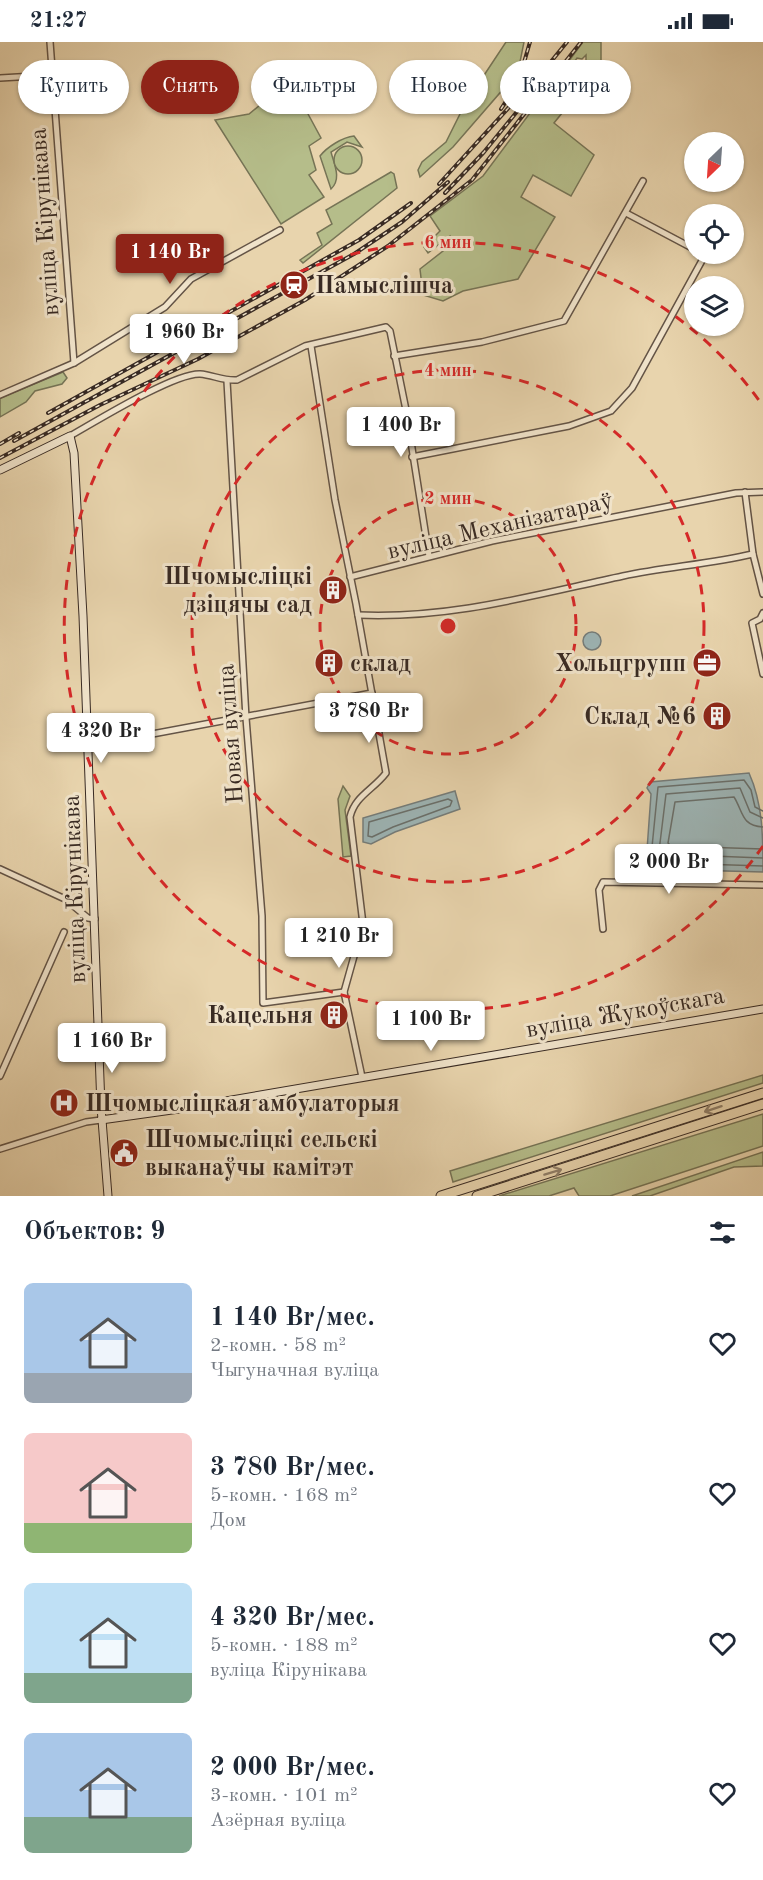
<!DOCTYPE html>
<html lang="ru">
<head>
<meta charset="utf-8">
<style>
	:root { --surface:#fff; --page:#f6f6f7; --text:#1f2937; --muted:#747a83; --accent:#8f2418 }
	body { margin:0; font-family:"Old Standard TT",serif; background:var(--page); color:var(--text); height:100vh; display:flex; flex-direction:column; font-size:22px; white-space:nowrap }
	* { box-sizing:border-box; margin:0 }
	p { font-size:20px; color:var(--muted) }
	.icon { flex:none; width:33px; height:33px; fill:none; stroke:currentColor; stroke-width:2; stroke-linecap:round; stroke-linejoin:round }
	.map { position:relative; height:1154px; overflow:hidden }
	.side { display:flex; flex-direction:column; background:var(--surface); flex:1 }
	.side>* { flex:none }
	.hud { position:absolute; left:18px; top:18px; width:728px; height:54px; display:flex; gap:12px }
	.needle { width:39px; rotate:205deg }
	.buttons { position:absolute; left:684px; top:90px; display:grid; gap:12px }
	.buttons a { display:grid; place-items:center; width:60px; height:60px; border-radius:50%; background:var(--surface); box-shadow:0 2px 4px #0004; font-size:30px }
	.price { position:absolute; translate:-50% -51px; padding:0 14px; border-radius:6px; background:#fff; color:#222; font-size:20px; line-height:39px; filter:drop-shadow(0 2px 3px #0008) }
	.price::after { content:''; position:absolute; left:50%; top:36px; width:18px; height:14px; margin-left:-9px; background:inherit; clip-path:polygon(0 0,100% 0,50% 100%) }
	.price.active { background:var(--accent); color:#fff }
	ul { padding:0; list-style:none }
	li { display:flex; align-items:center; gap:18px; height:150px; padding:0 24px }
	li span { display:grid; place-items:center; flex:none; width:168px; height:120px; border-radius:9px; color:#555 }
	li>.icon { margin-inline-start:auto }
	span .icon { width:72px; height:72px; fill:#fffc; stroke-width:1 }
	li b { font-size:26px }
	h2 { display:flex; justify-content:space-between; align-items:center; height:72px; padding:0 24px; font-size:26px }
	.tag { padding:0 21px; border-radius:27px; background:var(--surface); box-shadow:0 2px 4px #0004; font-size:21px; line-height:54px }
	.tag.active { background:var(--accent); color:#fff }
	.status { display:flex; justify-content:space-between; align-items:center; height:42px; padding:0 30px; background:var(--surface); direction:ltr }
	.status svg { height:16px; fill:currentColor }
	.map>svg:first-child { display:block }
</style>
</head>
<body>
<div class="status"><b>21:27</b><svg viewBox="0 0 49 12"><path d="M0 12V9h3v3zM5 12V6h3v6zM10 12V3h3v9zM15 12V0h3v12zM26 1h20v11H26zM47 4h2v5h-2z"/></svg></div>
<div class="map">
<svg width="763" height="1154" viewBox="0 0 763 1154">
	<rect width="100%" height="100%" fill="#e8d4ad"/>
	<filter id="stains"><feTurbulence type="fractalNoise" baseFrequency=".00333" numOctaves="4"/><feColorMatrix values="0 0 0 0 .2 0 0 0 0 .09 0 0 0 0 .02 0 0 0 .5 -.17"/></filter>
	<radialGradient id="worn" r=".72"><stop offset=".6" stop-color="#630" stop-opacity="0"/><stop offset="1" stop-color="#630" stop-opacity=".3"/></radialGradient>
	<!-- green -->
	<g fill="#b5bd8a" stroke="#767456" stroke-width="1.5">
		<path d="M506,0h18l-6,30 -65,75 -33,30 -2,-7 4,-8 24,-20 19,-38z"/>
		<path d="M583,0h18v23l-3,4 -7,-1 -5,-5v-8l-4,4 -5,-1 -6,8 2,4 -9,12h19l1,4 -30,37 40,32 -23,41 -38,-21 -12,22 34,20 -37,62 -55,12 -20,10 -20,-6 -3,-26 32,-25 -2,-8 -22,17 -4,-6 16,-16 -10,-15 53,-40z"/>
		<path d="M285,47l10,1 26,48 -12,8 7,24 -7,5 15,22 -43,27 -66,-104 34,-6 27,-22z"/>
		<path d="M354,94l8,11 -15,-5 -16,10c3,12 11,27 0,37l-11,-33c7,-9 23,-19 34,-20z"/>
		<circle cx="348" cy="118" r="14"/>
		<path d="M391,130l3,2 3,14 -94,75 -3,-3 22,-15 -5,-12 15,-9 -6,-14z"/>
		<path d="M63,330l4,6 -5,6 -27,7 -9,11 -26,15v-19z"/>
		<path d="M343,744l7,10 -5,14 6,46 -8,1 -5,-58z"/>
		<path d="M763,1033v8l-310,99 -3,-11z"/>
		<path d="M763,1072v32l-153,50h-31l-5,-8 -25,8h-50z"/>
		<path d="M763,1110v14l-29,1 -84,29h-18z"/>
	</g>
	<!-- water -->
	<g fill="#9db5b6" stroke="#757d7b" stroke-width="1.5">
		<circle cx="592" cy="599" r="9"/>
		<path d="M749,731c14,31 14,64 14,99l-75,-2 -42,-6 5,-70 -4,-6 3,-6z"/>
		<path d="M455,749l5,18 -65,23 -24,12 -8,-2v-24z"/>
	</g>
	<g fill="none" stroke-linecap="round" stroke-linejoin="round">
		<!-- shore -->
		<g stroke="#6a706c" stroke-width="1.5">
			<path d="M448,757l4,2 -2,5 -57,21 -21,10 -4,-1 1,-14z"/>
			<path d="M763,769l-8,-4 -4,-17 -7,-10 -86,7 -7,70 19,6 93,3"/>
			<path d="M763,776l-13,-6 -10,-24 -74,6 -7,57 2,3 102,4"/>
			<path d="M763,785c-22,-1 -20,-16 -29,-30l-59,5 -7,41 3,3 92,3"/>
		</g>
		<!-- street casing -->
		<g stroke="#645446" stroke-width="8">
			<g id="street">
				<path d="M50,0l24,321"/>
				<path d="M0,36l52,-3"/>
				<path d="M626,171l68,36"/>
				<path d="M311,304l24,154 21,104 30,169c-13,17 -31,23 -36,44l13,107 -19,68 18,85"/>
				<path d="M394,314l88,-14 82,-21 79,-140"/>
				<path d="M227,339l19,337 16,198 1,87 81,-11"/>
				<path d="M0,353l74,-32 91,-56 26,-28 89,-49"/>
				<path d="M70,394c25,-14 104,-63 130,-62 13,1 23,7 37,6l68,-34 81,-19 4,4 16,79 23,146"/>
				<path d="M412,415l157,-31 42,-15 21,-23 73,-133 -2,-1"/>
				<path d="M745,450l8,62 10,40"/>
				<path d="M350,535l142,-36 244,-48 27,-1"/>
				<path d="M763,571l-3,6 -8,4 11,51"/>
				<path d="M358,573c93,4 176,-20 265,-39 43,-9 87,-12 130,-22"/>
				<path d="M88,704l284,-53"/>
				<path d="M0,827l65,30 23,19 7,1"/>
				<path d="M603,887l-4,-39 4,-8 160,3"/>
				<path d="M0,1034l64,-144"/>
				<path d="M0,1107l86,-27 15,-2"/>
			</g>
		</g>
		<!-- secondary casing -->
		<g stroke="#382a23" stroke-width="9">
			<g id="secondary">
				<path d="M0,428l70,-34 4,17 9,163 18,491 7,89"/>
				<path d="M101,1078l78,-11 584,-100"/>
			</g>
		</g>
		<!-- highway casing -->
		<g stroke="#382a23" stroke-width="11">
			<g id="highway">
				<path d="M441,1154l322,-103"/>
				<path d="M477,1154l286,-92"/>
			</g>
		</g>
		<!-- street -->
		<use href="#street" stroke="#f0e3ca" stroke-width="5"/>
		<!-- secondary -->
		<use href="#secondary" stroke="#f0e3ca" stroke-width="7"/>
		<!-- highway -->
		<use href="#highway" stroke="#e8d4ad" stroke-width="9"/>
		<!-- rail casing -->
		<g stroke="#382a23" stroke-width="4">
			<g id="rail">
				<path d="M514,65l53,-65"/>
				<path d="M501,67l17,-26 12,-41"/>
				<path d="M439,142l73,-80"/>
				<path d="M445,151l39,-41 40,-49"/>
				<path d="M48,371l311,-173 52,-37"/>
				<path d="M14,399l340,-187 48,-32 46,-40"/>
				<path d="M0,402l19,-11"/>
				<path d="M0,416l100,-53 98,-46 107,-59 83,-54 84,-66 109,-138"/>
			</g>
		</g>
		<!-- rail -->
		<use href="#rail" stroke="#f0e3ca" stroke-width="1.5" stroke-dasharray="4.5" stroke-linecap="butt"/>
	</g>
	<!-- one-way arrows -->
	<defs><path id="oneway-shaft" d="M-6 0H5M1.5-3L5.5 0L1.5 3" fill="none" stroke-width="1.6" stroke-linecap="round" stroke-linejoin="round" transform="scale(1.5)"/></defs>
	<g stroke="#907f68">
		<use href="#oneway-shaft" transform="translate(713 1067) rotate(162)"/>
		<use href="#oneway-shaft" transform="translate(553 1130) rotate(-17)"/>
	</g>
	<!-- distance rings -->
	<g fill="none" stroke="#d62828" stroke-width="3" stroke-dasharray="10 8">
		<circle cx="448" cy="584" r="128"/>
		<circle cx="448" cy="584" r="256"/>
		<path d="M763 804A384 384 0 1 1 763 364"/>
	</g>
	<!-- icons -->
	<defs>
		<g id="station-disc" transform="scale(1.5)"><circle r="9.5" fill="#8f2418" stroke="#f0e3ca"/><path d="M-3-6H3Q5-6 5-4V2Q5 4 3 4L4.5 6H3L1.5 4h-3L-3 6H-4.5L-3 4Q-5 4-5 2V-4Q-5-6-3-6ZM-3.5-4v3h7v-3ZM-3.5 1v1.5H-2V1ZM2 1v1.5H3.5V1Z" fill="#fff"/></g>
		<g id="building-disc" transform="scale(1.5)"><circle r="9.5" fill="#8f2418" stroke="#f0e3ca"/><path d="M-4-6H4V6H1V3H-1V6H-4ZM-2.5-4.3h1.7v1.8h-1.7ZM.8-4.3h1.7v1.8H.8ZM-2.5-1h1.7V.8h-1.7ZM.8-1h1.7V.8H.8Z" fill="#fff"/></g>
		<g id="office-disc" transform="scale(1.5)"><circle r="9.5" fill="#8f2418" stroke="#f0e3ca"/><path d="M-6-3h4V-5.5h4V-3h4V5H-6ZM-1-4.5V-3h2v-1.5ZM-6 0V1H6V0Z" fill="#fff"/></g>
		<g id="hospital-disc" transform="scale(1.5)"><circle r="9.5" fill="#8f2418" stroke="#f0e3ca"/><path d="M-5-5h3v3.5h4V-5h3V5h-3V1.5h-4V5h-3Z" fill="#fff"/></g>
		<g id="civic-disc" transform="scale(1.5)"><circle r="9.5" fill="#8f2418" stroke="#f0e3ca"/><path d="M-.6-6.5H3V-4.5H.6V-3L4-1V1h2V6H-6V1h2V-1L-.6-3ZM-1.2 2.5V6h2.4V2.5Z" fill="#fff"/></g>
	</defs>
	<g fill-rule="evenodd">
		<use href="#station-disc" x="294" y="243"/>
		<use href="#building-disc" x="333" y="548"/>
		<use href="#building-disc" x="329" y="621"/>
		<use href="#office-disc" x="707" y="621"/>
		<use href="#building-disc" x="717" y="674"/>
		<use href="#building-disc" x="334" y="973"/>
		<use href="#hospital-disc" x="64" y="1061"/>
		<use href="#civic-disc" x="124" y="1111"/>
	</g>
	<g text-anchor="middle" stroke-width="6" stroke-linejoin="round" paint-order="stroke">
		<!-- street labels -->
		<g font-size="24" fill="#382a23" stroke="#f0e3ca">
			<text transform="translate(44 180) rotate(-94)" y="8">вуліца Кірунікава</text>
			<text transform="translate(500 483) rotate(-13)" y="8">вуліца Механізатараў</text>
			<text transform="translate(230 692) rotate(-94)" y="8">Новая вуліца</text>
			<text transform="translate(74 847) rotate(-92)" y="8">вуліца Кірунікава</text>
			<text transform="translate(625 970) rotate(-10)" y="8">вуліца Жукоўскага</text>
		</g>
		<!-- poi labels -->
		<g font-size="24" font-weight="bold" fill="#382a23" stroke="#f0e3ca" text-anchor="start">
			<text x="315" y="251">Памыслішча</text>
			<text x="312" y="542" text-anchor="end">Шчомысліцкі<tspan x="312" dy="28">дзіцячы сад</tspan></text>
			<text x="350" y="629">склад</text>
			<text x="686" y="629" text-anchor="end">Хольцгрупп</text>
			<text x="696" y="682" text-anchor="end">Склад №6</text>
			<text x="313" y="981" text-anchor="end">Кацельня</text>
			<text x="85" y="1069">Шчомысліцкая амбулаторыя</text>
			<text x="145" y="1105">Шчомысліцкі сельскі<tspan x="145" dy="28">выканаўчы камітэт</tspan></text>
		</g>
	</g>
	<circle cx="448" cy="584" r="9" fill="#d62828" stroke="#f0e3ca" stroke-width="3"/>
	<g font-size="18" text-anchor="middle" font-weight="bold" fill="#d62828" stroke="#f0e3ca" stroke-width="6" stroke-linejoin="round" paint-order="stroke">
		<text x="448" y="206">6 мин</text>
		<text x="448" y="334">4 мин</text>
		<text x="448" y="462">2 мин</text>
	</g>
	<rect width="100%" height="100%" filter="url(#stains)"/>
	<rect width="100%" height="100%" fill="url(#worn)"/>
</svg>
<div class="buttons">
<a><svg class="needle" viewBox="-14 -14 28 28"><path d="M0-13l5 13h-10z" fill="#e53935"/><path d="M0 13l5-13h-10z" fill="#747a83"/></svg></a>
<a><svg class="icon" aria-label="locate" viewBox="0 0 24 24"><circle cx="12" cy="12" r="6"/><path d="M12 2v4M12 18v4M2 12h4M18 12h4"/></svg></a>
<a><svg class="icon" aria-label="layers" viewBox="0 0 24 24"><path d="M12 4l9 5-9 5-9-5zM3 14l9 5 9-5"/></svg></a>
</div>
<b class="price active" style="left:170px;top:243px">1 140 Br</b>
<b class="price" style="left:184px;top:323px">1 960 Br</b>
<b class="price" style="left:401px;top:416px">1 400 Br</b>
<b class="price" style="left:369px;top:702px">3 780 Br</b>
<b class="price" style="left:101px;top:722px">4 320 Br</b>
<b class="price" style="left:669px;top:853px">2 000 Br</b>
<b class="price" style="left:339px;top:927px">1 210 Br</b>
<b class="price" style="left:431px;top:1010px">1 100 Br</b>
<b class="price" style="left:112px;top:1032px">1 160 Br</b>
<div class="hud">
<a class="tag">Купить</a>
<a class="tag active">Снять</a>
<a class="tag">Фильтры</a>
<a class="tag">Новое</a>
<a class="tag">Квартира</a>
</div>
</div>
<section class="side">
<h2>Объектов: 9<svg class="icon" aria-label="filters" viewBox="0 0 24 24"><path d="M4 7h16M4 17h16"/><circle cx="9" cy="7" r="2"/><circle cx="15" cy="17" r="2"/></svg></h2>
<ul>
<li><span style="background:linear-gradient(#a9c7e8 75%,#9aa5b1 0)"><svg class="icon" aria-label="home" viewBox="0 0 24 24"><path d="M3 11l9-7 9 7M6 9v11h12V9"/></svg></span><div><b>1 140 Br/мес.</b><p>2-комн. · 58 m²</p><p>Чыгуначная вуліца</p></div><svg class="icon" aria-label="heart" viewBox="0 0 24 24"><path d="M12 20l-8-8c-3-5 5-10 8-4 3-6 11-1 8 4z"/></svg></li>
<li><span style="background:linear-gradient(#f6c9c9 75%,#8fb573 0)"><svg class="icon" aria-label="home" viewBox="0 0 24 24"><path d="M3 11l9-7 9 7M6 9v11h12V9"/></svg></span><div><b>3 780 Br/мес.</b><p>5-комн. · 168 m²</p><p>Дом</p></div><svg class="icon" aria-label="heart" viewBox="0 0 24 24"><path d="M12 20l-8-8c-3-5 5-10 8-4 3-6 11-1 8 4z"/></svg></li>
<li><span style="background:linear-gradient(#bfe0f5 75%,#7fa58c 0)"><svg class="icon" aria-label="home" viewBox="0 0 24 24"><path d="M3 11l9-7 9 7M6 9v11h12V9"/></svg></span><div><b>4 320 Br/мес.</b><p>5-комн. · 188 m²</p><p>вуліца Кірунікава</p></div><svg class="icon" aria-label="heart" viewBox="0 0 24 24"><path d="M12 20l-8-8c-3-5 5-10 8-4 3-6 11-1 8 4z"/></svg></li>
<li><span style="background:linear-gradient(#a9c7e8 70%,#7fa58c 0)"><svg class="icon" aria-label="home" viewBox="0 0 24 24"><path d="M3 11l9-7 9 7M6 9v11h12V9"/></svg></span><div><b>2 000 Br/мес.</b><p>3-комн. · 101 m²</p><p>Азёрная вуліца</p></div><svg class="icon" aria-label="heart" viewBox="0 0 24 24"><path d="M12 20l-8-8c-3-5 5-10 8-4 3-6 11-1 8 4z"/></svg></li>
</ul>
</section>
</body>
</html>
